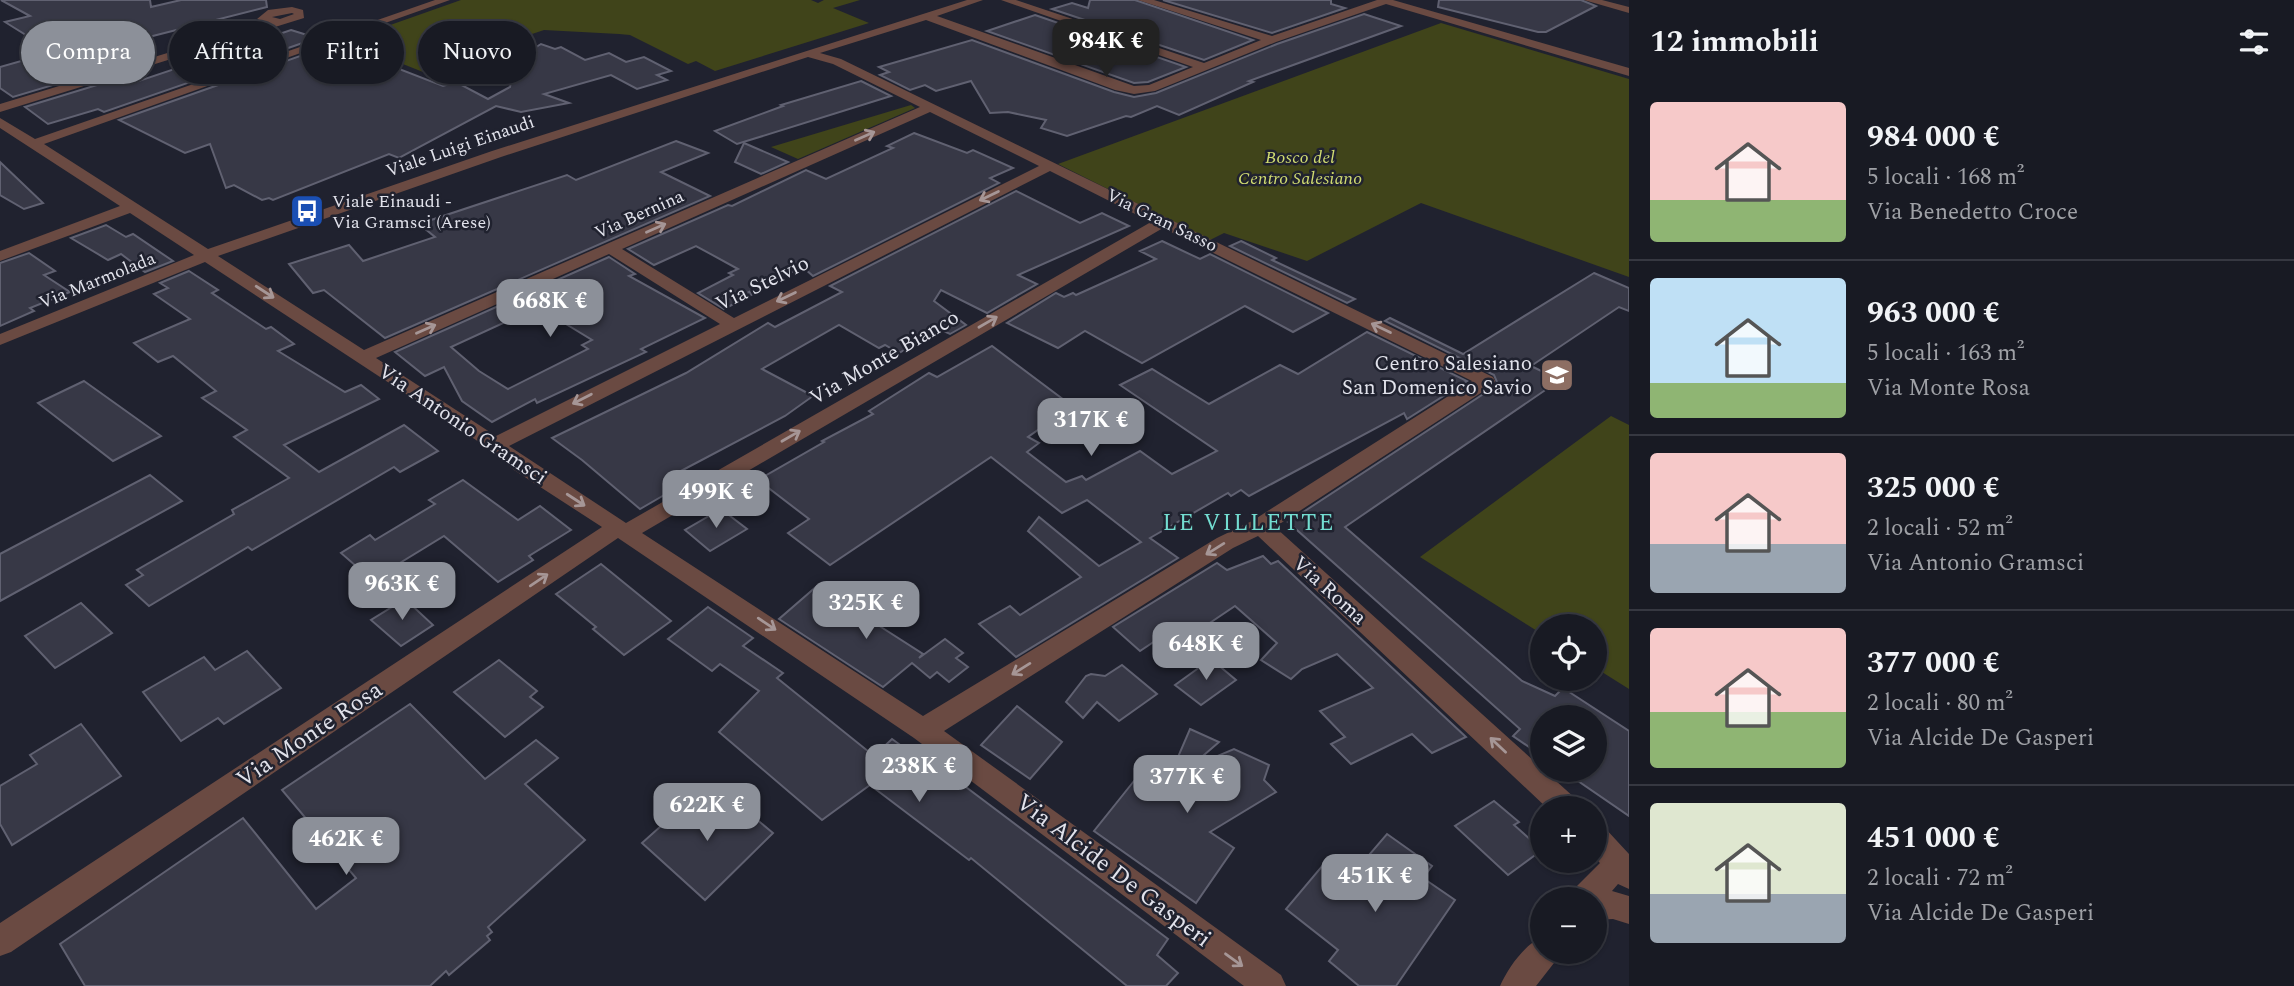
<!DOCTYPE html>
<html lang="it">
<head>
<meta charset="utf-8">
<style>
	:root { --surface:#181a23; --page:#252730; --text:#f1f3f6; --muted:#9fa1a6; --line:#363841; --accent:#8c9099 }
	body { margin:0; font-family:Spectral,serif; background:var(--page); color:var(--text); height:100vh; display:flex; flex-direction:column; font-size:26px; white-space:nowrap }
	* { box-sizing:border-box; margin:0 }
	p { font-size:23px; color:var(--muted) }
	.icon { flex:none; width:38px; height:38px; fill:none; stroke:currentColor; stroke-width:2; stroke-linecap:round; stroke-linejoin:round }
	.map { position:relative; flex:1; overflow:hidden }
	.drawer { display:flex; flex-direction:column; background:var(--surface); width:665px }
	.drawer>* { flex:none }
	.top-card { position:absolute; left:21px; top:21px; width:665px; height:63px; display:flex; gap:14px }
	.buttons { position:absolute; left:1530px; top:614px; display:grid; gap:14px }
	.buttons a { display:grid; place-items:center; width:77px; height:77px; border-radius:50%; background:var(--surface); box-shadow:0 2px 5px #0004,0 0 0 2px var(--line); font-size:35px }
	.price { position:absolute; translate:-50% -60px; padding:0 16px; border-radius:14px; background:var(--accent); color:#fff; font-size:23px; line-height:46px; filter:drop-shadow(0 2px 4px #0008) }
	.price::after { content:''; position:absolute; left:50%; top:42px; width:21px; height:16px; margin-left:-10px; background:inherit; clip-path:polygon(0 0,100% 0,50% 100%) }
	.price.on { background:#222; color:#fff }
	ul { padding:0; list-style:none }
	li { display:flex; align-items:center; gap:21px; height:175px; padding:0 21px }
	li+li { border-top:2px solid var(--line) }
	li span { display:grid; place-items:center; flex:none; width:196px; height:140px; border-radius:7px; color:#555 }
	li>.icon { margin-inline-start:auto }
	span .icon { width:84px; height:84px; fill:#fffc; stroke-width:1 }
	li b { font-size:30px }
	h2 { display:flex; justify-content:space-between; align-items:center; height:84px; padding:0 21px; font-size:30px }
	.pill { padding:0 24px; border-radius:32px; background:var(--surface); box-shadow:0 2px 5px #0004,0 0 0 2px var(--line); font-size:24px; line-height:63px }
	.pill.on { background:var(--accent); color:#fff }
	main { display:flex; flex:1; min-height:0 }
	.map>svg:first-child { display:block }
</style>
</head>
<body>
<main>
<div class="map">
<svg width="1629" height="986" viewBox="0 0 1629 986">
	<rect width="100%" height="100%" fill="#20222f"/>
	<!-- green -->
	<g fill="#40441a">
		<path d="M461,0h350l7,3 6,-3h36l-27,8 36,15 -154,48 -19,-10 -8,3 -58,-29 -11,-1 -75,-4 -93,31 -18,2 -10,9 -78,-31z"/>
		<path d="M1441,23l188,56v198l-208,-74 -114,58 -83,-28 -14,7 -152,-76z"/>
		<path d="M911,105l4,3 -117,51 -27,-12z"/>
		<path d="M1611,416l18,9v264l-35,-22v-41h-52v8l-122,-77z"/>
	</g>
	<!-- building -->
	<g fill="#373846" stroke="#606171" stroke-width="2" fill-rule="evenodd">
		<path d="M1,0h149l1,7 30,-7h85l1,7 -181,46 24,15 -97,29 -13,-9v-21l53,-15 -48,-30 25,-6z"/>
		<path d="M1090,0h45l118,40 -49,20 -152,-51 20,-6 16,5z"/>
		<path d="M1163,0h168v4l14,4 -73,25z"/>
		<path d="M1439,0h142l15,6 -50,26h-8l-100,-25z"/>
		<path d="M1364,14l37,12 -152,55 4,1 -74,33 -22,-9 -26,11 -5,-1 -59,20 -26,-8 5,-8 -38,-8 -18,1 -19,-32 -35,10 -11,-6 -15,5 -30,-15 9,-3 -10,-5 93,-27 142,52 20,5 22,-4 121,-49z"/>
		<path d="M1035,15l151,52 -38,15 -14,1 -147,-52z"/>
		<path d="M291,30l26,8 -213,74 -6,-3 -50,15 -23,-17 98,-30 10,6z"/>
		<path d="M334,44l38,12 -4,1 75,29 13,-4 32,17 22,-12 5,-27 26,-16 14,5 6,-2 24,13 24,-7 17,9 18,-5 27,14 -14,4 10,5 -30,9 -26,-14 -67,19 25,9 -48,9 -25,-6 -97,52 -10,-4 -116,46 -4,-2 -7,2 -28,-15 -8,3 -16,-44 -25,9 -66,-33z"/>
		<path d="M861,81l30,15 -154,48 -22,-13 68,-25 -2,-1z"/>
		<path d="M914,133l53,20 6,-3 40,18 -23,10 9,5 -186,93 -8,-7 -10,4 -4,-2 -42,21 4,2 -29,15 -26,-16 35,-18 -4,-2 9,-4 -42,-23 -42,19 -26,-16 100,-44 4,1 74,-36 20,9 67,-31 -6,-2z"/>
		<path d="M676,141l32,12 -47,19 49,24 -325,142 -61,-48 -11,3 -24,-29 60,-19 14,16 72,-24 -16,-13 148,-49 9,5z"/>
		<path d="M744,143l44,19 -27,12 -26,-12z"/>
		<path d="M0,162l43,41 -19,6 -24,-14z"/>
		<path d="M1016,191l64,32 22,-10 27,13 -111,49 19,9 -50,29 -46,-23 -7,11 32,24 -16,9 -11,-5 -40,24 -14,-8 -6,3 -40,-23 -77,44 51,27 -28,20 -106,56 11,8 -50,29 -58,-49 -30,-22 134,-65 82,-50 7,4 67,-35 -12,-6z"/>
		<path d="M106,225l20,12 7,-3 40,27 -28,11 -24,-18 -13,6 -37,-22z"/>
		<path d="M1162,241l38,18 10,-5 118,59 -35,19 -48,-26 -103,57 -57,-32 -27,17 -51,-25 49,-30 8,4 9,-4 3,2 80,-36 -16,-8z"/>
		<path d="M1241,241l35,17 -4,2 83,39 -8,4 -117,-57z"/>
		<path d="M29,253l26,18 -11,4 26,17 -40,16 4,3 -34,15v-63z"/>
		<path d="M609,257l26,17 -6,2 76,42 -64,31 5,3 -109,51 -2,-4 -43,23 -30,-21 -18,-34 -19,9 -30,-24zM538,307l54,33 -10,5 6,4 -80,40 -29,-18 -28,-24z"/>
		<path d="M189,271l29,19 -6,3 54,36 5,-2 23,17 -16,7 67,41 16,-7 18,14 -95,46 35,27 85,-47 34,26 -38,21 -6,-5 -142,83 -4,-3 -99,59 -23,-21 17,-10 -6,-5 97,-56 -2,-4 57,-32 -55,-41 13,-7 -45,-32 14,-7 -43,-35 -15,6 -24,-19 56,-24 -36,-25 14,-6 -8,-5z"/>
		<path d="M1594,273l35,15v23l-10,-4 -88,59 29,14 -215,147 177,154 33,15 8,-8 66,43v85l-67,-46h32v-52h-52v38l-29,-20 7,-7 -232,-207 206,-135 3,-5 -3,-7 -109,-54 5,-3 73,36z"/>
		<path d="M1367,332l100,49 -60,38 -3,-6 -155,83 -8,-6 -10,6 -3,-3 -78,45 28,20 -162,99 -37,-33 31,-18 10,9 61,-38 -53,-46 11,-14 60,49 42,-24 -54,-42 -25,13 -71,-56 -161,108 -42,-32 21,-14 -51,-39 66,-38 -2,-1 51,-27 -4,-3 60,-38 8,4 55,-31 80,60 -44,31 11,6 -12,9 39,30 16,-6 4,4 54,-29 32,23 45,-23 -97,-66 32,-16 57,35 71,-39 18,9z"/>
		<path d="M84,381l77,55 -48,25 -75,-58z"/>
		<path d="M150,475l32,26 -182,100v-47z"/>
		<path d="M463,480l55,40 22,-14 31,24 -42,26 4,4 -35,22 -54,-46 -72,44 -31,-27 29,-18 5,5 60,-36 -6,-4z"/>
		<path d="M721,509l26,20 -37,22 -25,-21z"/>
		<path d="M1263,556l8,8 7,-3 188,176 -34,16 -20,-19 -61,30 -20,-20 14,-7 -25,-26 53,-23 -36,-34 -35,15 -11,10 -30,-19 16,-17 -42,-37 -49,33 -13,-10 -33,22 -27,-24 104,-64 10,7z"/>
		<path d="M601,564l70,57 -47,34 -31,-26 3,-2 -40,-33z"/>
		<path d="M817,586l106,68 -4,4 26,-19 18,14 -7,5 12,9 -19,15 -12,-10 -7,6 -18,-15 -29,24 -104,-68z"/>
		<path d="M405,599l28,26 -32,21 -30,-26z"/>
		<path d="M81,603l31,30 -57,35 -30,-32z"/>
		<path d="M708,607l45,31 -10,8 40,27 -6,5 97,78 18,-17 37,27 5,-3 234,176 -11,16 21,18 -12,13h-39l-156,-128 -2,2 -99,-75 -48,35 -103,-88 40,-41 -39,-27 -8,7 -44,-32z"/>
		<path d="M247,651l34,37 -57,36 -6,-6 -37,23 -38,-49 61,-35 11,13z"/>
		<path d="M1211,659l25,21 -35,25 -26,-20z"/>
		<path d="M499,660l38,31 -7,6 13,10 -38,30 -51,-45z"/>
		<path d="M1122,665l35,29 -38,27 -22,-19 -14,16 -17,-16 20,-26 5,-2 14,2z"/>
		<path d="M410,704l75,75 51,-39 22,18 -33,26 60,56 -97,87 4,5 -5,4 3,4 -41,35 -3,-4 -16,15h-345l-25,-42 183,-126 73,91 40,-31 -74,-88z"/>
		<path d="M1017,706l45,36 -32,37 -49,-34z"/>
		<path d="M81,724l40,52 -109,69 -12,-21v-38l37,-22 -7,-9z"/>
		<path d="M1190,729l29,13 -30,26 45,-19 35,16 -5,15 12,12 -66,40 24,16 -38,55 -102,-72 40,-50 26,18z"/>
		<path d="M699,792l28,24 11,-12 35,29 -68,67 -63,-57z"/>
		<path d="M1494,801l25,21 -5,3 28,25 -34,25 -53,-49z"/>
		<path d="M1387,834l45,32 -9,12 32,22 -59,86h-37l-30,-25 9,-11 -52,-41 37,-44 23,17z"/>
	</g>
	<g fill="none" stroke-linecap="round" stroke-linejoin="round">
		<!-- street -->
		<g fill="#6a4a42" fill-rule="evenodd">
			<path d="M435,0h15l-406,144 164,105 284,-98 475,-151h16l-46,16 197,70 15,-1 44,-18 -192,-67h15l188,63 57,-23 -123,-40h16l118,36 105,-36h16l236,68v8l-243,-72 -110,38 -121,49 -21,3 -19,-4 -189,-70 -106,33 21,6 652,318 2,4 -2,4 -218,142 301,272 4,9h-33l-289,-272 -25,12 -289,183 337,244 5,11h-42l-330,-248 -296,-200 -607,414 -11,4v-33l602,-396 -88,-57 -35,-28 -274,-180 -205,83v-11l194,-79 -64,-42 -130,48v-10l120,-45 -120,-78v-10l35,21zM808,57l25,7 87,43 -556,243 -146,-94 283,-99zM930,112l109,54 -305,152 -112,-69zM1050,171l101,51 -525,301 -117,-77zM1163,228l309,153 -220,140 -35,17 -294,178 -281,-183zM609,254l111,70 -224,112 -120,-78z"/>
			<path d="M1584,0h18l27,7v6z"/>
			<path d="M292,7l11,3 1,8 -304,94v-8l266,-81 -9,-4 11,-9zM292,13l2,1 -14,5 -8,-2z"/>
			<path d="M1594,823l10,4 25,27v35l-11,-5 -6,7 17,5v28l-16,-5 -19,1v-20h-25l4,-10 27,-27 -6,-6z"/>
			<path d="M1542,937v15h16l-4,11 -18,23h-36c8,-18 24,-41 42,-49z"/>
		</g>
	</g>
	<!-- one-way arrows -->
	<defs><path id="oneway-shaft" d="M-6 0H5M1.5-3L5.5 0L1.5 3" fill="none" stroke-width="1.6" stroke-linecap="round" stroke-linejoin="round" transform="scale(1.75)"/></defs>
	<g stroke="#a69696">
		<use href="#oneway-shaft" transform="translate(865 136) rotate(-24)"/>
		<use href="#oneway-shaft" transform="translate(989 196) rotate(154)"/>
		<use href="#oneway-shaft" transform="translate(656 228) rotate(-24)"/>
		<use href="#oneway-shaft" transform="translate(265 292) rotate(33)"/>
		<use href="#oneway-shaft" transform="translate(786 297) rotate(154)"/>
		<use href="#oneway-shaft" transform="translate(988 322) rotate(-30)"/>
		<use href="#oneway-shaft" transform="translate(1381 328) rotate(-154)"/>
		<use href="#oneway-shaft" transform="translate(426 329) rotate(-24)"/>
		<use href="#oneway-shaft" transform="translate(582 399) rotate(153)"/>
		<use href="#oneway-shaft" transform="translate(791 436) rotate(-30)"/>
		<use href="#oneway-shaft" transform="translate(576 500) rotate(33)"/>
		<use href="#oneway-shaft" transform="translate(1215 549) rotate(148)"/>
		<use href="#oneway-shaft" transform="translate(539 580) rotate(-34)"/>
		<use href="#oneway-shaft" transform="translate(767 624) rotate(34)"/>
		<use href="#oneway-shaft" transform="translate(1021 669) rotate(148)"/>
		<use href="#oneway-shaft" transform="translate(1498 745) rotate(-137)"/>
		<use href="#oneway-shaft" transform="translate(1234 960) rotate(36)"/>
	</g>
	<!-- icons -->
	<defs>
		<g id="bus-square" transform="scale(1.75)"><rect x="-9" y="-9" width="18" height="18" rx="4" fill="#1a4fb4" stroke="#20222f"/><path d="M-5-6H5V4H4V6H2V4H-2V6H-4V4H-5ZM-3.5-4V0h7V-4ZM-3.5 1.2v1.5H-2V1.2ZM2 1.2v1.5H3.5V1.2Z" fill="#fff"/></g>
		<g id="school-square" transform="scale(1.75)"><rect x="-9" y="-9" width="18" height="18" rx="4" fill="#8d6e63" stroke="#20222f"/><path d="M0-5L7-2L0 1L-7-2ZM-4 1L0 2.5L4 1V4Q0 6-4 4Z" fill="#fff"/></g>
	</defs>
	<g fill-rule="evenodd">
		<use href="#bus-square" x="307" y="211"/>
		<use href="#school-square" x="1557" y="375"/>
	</g>
	<g text-anchor="middle" stroke-width="5" stroke-linejoin="round" paint-order="stroke">
		<!-- far-street labels -->
		<g font-size="18" fill="#e1e2eb" stroke="#20222f">
			<text transform="translate(460 146) rotate(-19)" y="6">Viale Luigi Einaudi</text>
			<text transform="translate(639 214) rotate(-24)" y="6">Via Bernina</text>
			<text transform="translate(1162 220) rotate(26)" y="6">Via Gran Sasso</text>
			<text transform="translate(97 280) rotate(-22)" y="6">Via Marmolada</text>
		</g>
		<!-- far-park labels -->
		<g font-size="18" font-style="italic" fill="#d1dc71" stroke="#20222f">
			<text x="1300" y="163">Bosco del<tspan x="1300" dy="21">Centro Salesiano</tspan></text>
		</g>
		<!-- far-poi labels -->
		<g font-size="18" fill="#e1e2eb" stroke="#20222f" text-anchor="start">
			<text x="332" y="207">Viale Einaudi -<tspan x="332" dy="21">Via Gramsci (Arese)</tspan></text>
		</g>
		<!-- street labels -->
		<g font-size="21" fill="#e1e2eb" stroke="#20222f">
			<text transform="translate(762 283) rotate(-26)" y="7">Via Stelvio</text>
			<text transform="translate(884 357) rotate(-30)" y="7">Via Monte Bianco</text>
			<text transform="translate(463 424) rotate(34)" y="7">Via Antonio Gramsci</text>
			<text transform="translate(1330 590) rotate(42)" y="7">Via Roma</text>
		</g>
		<!-- poi labels -->
		<g font-size="21" fill="#e1e2eb" stroke="#20222f" text-anchor="end">
			<text x="1532" y="370">Centro Salesiano<tspan x="1532" dy="24">San Domenico Savio</tspan></text>
		</g>
		<!-- neighbourhood labels -->
		<g font-size="23" letter-spacing="2" fill="#73ddd1" stroke="#20222f">
			<text x="1249" y="530">LE VILLETTE</text>
		</g>
		<!-- near-street labels -->
		<g font-size="24" fill="#e1e2eb" stroke="#20222f">
			<text transform="translate(309 734) rotate(-34)" y="8">Via Monte Rosa</text>
			<text transform="translate(1114 870) rotate(37)" y="8">Via Alcide De Gasperi</text>
		</g>
	</g>
</svg>
<div class="buttons">
<a><svg class="icon" aria-label="locate" viewBox="0 0 24 24"><circle cx="12" cy="12" r="6"/><path d="M12 2v4M12 18v4M2 12h4M18 12h4"/></svg></a>
<a><svg class="icon" aria-label="layers" viewBox="0 0 24 24"><path d="M12 4l9 5-9 5-9-5zM3 14l9 5 9-5"/></svg></a>
<a>+</a>
<a>−</a>
</div>
<b class="price on" style="left:1106px;top:79px">984K €</b>
<b class="price" style="left:550px;top:339px">668K €</b>
<b class="price" style="left:1091px;top:458px">317K €</b>
<b class="price" style="left:716px;top:530px">499K €</b>
<b class="price" style="left:402px;top:622px">963K €</b>
<b class="price" style="left:866px;top:641px">325K €</b>
<b class="price" style="left:1206px;top:682px">648K €</b>
<b class="price" style="left:919px;top:804px">238K €</b>
<b class="price" style="left:1187px;top:815px">377K €</b>
<b class="price" style="left:707px;top:843px">622K €</b>
<b class="price" style="left:346px;top:877px">462K €</b>
<b class="price" style="left:1375px;top:914px">451K €</b>
<div class="top-card">
<a class="pill on">Compra</a>
<a class="pill">Affitta</a>
<a class="pill">Filtri</a>
<a class="pill">Nuovo</a>
</div>
</div>
<section class="drawer">
<h2>12 immobili<svg class="icon" aria-label="filters" viewBox="0 0 24 24"><path d="M4 7h16M4 17h16"/><circle cx="9" cy="7" r="2"/><circle cx="15" cy="17" r="2"/></svg></h2>
<ul>
<li><span style="background:linear-gradient(#f6c9c9 70%,#8fb573 0)"><svg class="icon" aria-label="home" viewBox="0 0 24 24"><path d="M3 11l9-7 9 7M6 9v11h12V9"/></svg></span><div><b>984 000 €</b><p>5 locali · 168 m²</p><p>Via Benedetto Croce</p></div></li>
<li><span style="background:linear-gradient(#bfe0f5 75%,#8fb573 0)"><svg class="icon" aria-label="home" viewBox="0 0 24 24"><path d="M3 11l9-7 9 7M6 9v11h12V9"/></svg></span><div><b>963 000 €</b><p>5 locali · 163 m²</p><p>Via Monte Rosa</p></div></li>
<li><span style="background:linear-gradient(#f6c9c9 65%,#9aa5b1 0)"><svg class="icon" aria-label="home" viewBox="0 0 24 24"><path d="M3 11l9-7 9 7M6 9v11h12V9"/></svg></span><div><b>325 000 €</b><p>2 locali · 52 m²</p><p>Via Antonio Gramsci</p></div></li>
<li><span style="background:linear-gradient(#f6c9c9 60%,#8fb573 0)"><svg class="icon" aria-label="home" viewBox="0 0 24 24"><path d="M3 11l9-7 9 7M6 9v11h12V9"/></svg></span><div><b>377 000 €</b><p>2 locali · 80 m²</p><p>Via Alcide De Gasperi</p></div></li>
<li><span style="background:linear-gradient(#dfe7d0 65%,#9aa5b1 0)"><svg class="icon" aria-label="home" viewBox="0 0 24 24"><path d="M3 11l9-7 9 7M6 9v11h12V9"/></svg></span><div><b>451 000 €</b><p>2 locali · 72 m²</p><p>Via Alcide De Gasperi</p></div></li>
</ul>
</section>
</main>
</body>
</html>
